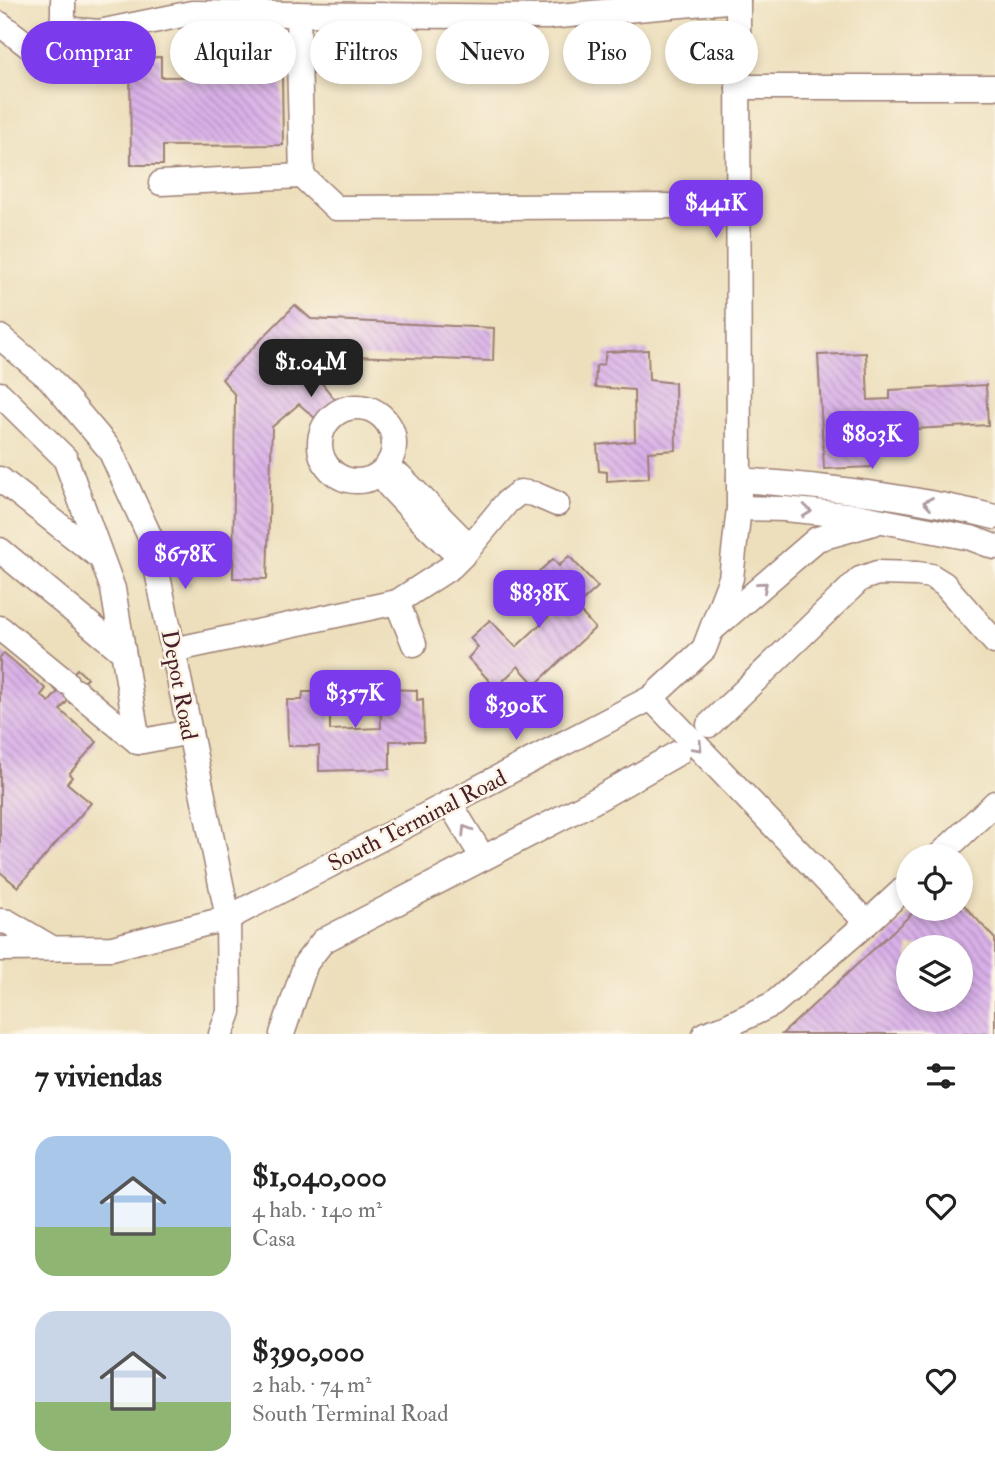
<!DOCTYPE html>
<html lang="es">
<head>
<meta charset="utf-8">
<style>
	:root { --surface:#fff; --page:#f6f6f6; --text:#222; --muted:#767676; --accent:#7c3aed }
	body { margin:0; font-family:"IM FELL Double Pica",serif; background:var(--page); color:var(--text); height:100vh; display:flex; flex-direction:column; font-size:26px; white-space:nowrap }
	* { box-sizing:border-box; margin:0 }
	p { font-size:23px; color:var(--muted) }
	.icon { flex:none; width:38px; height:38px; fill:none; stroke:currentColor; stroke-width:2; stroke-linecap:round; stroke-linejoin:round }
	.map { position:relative; height:1034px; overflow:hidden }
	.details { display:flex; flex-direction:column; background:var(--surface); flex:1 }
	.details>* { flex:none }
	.guide { position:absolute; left:21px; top:21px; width:954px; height:63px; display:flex; gap:14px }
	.controls { position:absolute; left:896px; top:844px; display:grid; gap:14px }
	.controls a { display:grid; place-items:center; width:77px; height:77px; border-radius:50%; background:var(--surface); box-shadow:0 4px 10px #0003; font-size:35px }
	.price { position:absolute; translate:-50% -60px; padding:0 16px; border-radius:14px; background:var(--accent); color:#fff; font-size:23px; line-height:46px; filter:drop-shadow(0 2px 4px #0008) }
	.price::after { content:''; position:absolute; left:50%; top:42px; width:21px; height:16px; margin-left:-10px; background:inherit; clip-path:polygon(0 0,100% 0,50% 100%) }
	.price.current { background:#222; color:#fff }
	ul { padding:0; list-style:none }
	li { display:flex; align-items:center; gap:21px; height:175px; padding:0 35px }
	li span { display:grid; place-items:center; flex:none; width:196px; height:140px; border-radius:21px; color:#555 }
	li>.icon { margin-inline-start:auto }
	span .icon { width:84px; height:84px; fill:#fffc; stroke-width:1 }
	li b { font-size:30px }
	h2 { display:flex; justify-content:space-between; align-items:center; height:84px; padding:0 35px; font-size:30px }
	.pill { padding:0 24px; border-radius:32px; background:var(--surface); box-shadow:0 4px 10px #0003; font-size:24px; line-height:63px }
	.pill.current { background:var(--accent); color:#fff }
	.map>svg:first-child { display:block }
</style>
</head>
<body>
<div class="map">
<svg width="995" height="1034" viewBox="0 0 995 1034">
	<defs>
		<pattern id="building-back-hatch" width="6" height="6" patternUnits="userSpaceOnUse" patternTransform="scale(1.75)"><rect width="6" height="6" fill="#d9b1e9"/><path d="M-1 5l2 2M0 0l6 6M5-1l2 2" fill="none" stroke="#b28fbd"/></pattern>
	</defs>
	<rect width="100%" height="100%" fill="#fcf5e5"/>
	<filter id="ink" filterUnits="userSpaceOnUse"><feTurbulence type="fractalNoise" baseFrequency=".0143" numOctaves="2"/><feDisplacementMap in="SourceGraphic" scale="14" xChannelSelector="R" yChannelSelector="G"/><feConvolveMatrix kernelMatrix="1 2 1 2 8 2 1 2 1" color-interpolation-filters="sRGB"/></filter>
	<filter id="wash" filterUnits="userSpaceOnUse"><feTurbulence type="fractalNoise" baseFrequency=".00686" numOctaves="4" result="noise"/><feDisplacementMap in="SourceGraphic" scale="28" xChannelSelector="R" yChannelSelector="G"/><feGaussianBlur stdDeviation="1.57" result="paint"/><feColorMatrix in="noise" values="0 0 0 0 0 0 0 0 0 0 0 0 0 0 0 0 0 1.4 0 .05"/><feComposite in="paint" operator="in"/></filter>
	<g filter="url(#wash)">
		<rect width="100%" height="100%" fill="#eddfbc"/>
		<g id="blocks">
			<!-- building -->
			<g fill="url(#building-back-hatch)" fill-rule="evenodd">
				<path d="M161,57v20l121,-1 1,69 -120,1v19h-32l-1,-107z"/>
				<path d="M295,305l16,14 183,9 -1,33 -142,-5 -30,26 15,19 -19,19 -18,-16 -27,23 -5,152 -34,-1 2,-183 -13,-16z"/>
				<path d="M648,350l1,30 26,3 1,67 -28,2 1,26 -42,3v-9l-8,-1 -2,-26 38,-4 -1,-51 -39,-3 1,-21 8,-2 2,-12z"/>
				<path d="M866,353l2,47 22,-1v-9l96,-5 2,40 -92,5v-7l-26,2 2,42 -48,2 -6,-114z"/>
				<path d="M569,556l29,31 -22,20 19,21 -60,57 -17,-19 -22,22 -28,-30 10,-11 -8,-9 20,-18 26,27 45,-42 -27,-29 19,-17 6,7z"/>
				<path d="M4,653l42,36 -5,6 8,7 28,-33 10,9 -27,32 37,32 -28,32 3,3 -5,6 24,20 -73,84 -18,-15v-214z"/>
				<path d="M380,689l37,1v10l6,-1 1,42h-34v28l-71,2v-25h-31l-1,-46h15l1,-8h27v38l51,-2z"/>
				<path d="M961,902l34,37v95h-213l136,-126h43zM908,947h53v52h-53z"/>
			</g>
		</g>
	</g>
	<g filter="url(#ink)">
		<use href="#blocks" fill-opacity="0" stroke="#9c7f74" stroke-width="2"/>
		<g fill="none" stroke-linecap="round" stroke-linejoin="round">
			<!-- minor casing -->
			<g stroke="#9c7f74" stroke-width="27">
				<g id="minor">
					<path d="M298,14l4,162"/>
					<path d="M0,24l30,23c35,-7 33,-16 33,-47"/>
					<path d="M63,29l36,3 93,-19 355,4 191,-17"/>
					<path d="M738,87h257"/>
					<path d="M161,183l141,-7 34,32 344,-2"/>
					<path d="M0,337l50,42 60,71 40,87 78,381 1,94 -8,22"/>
					<path d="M0,394l65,64 48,131 25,153 52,-10"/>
					<circle cx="357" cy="444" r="37"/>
					<path d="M389,473l11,3 64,65 -2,9h-10l-31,-30 -32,-34z"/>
					<path d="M0,479l101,79"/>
					<path d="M739,480c86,6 172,16 256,37"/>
					<path d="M739,508l45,1 73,7 114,22 24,9"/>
					<path d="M0,550l123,102"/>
					<path d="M397,602l17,42"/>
					<path d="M0,628l66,54"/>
					<path d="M714,628l103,-89 57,-16"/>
					<path d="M173,650l224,-48 54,-35 14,-14 42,-51 13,-10 14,2 23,10"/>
					<path d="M76,691l62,51"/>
					<path d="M651,698l216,225"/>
					<path d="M709,725l151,-146 17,-6 40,1 14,2 13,8 51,58"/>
					<path d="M449,802l34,56"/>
					<path d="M939,856l56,-53"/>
					<path d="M0,921l8,1 44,26"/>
					<path d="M0,949l112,-1 116,-30 423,-220 53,-49 27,-71 8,-70 -1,-508"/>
					<path d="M282,1034l24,-71 17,-22 271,-140 84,-48"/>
					<path d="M705,1034l20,-7 48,-23 94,-81 41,-38"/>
				</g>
			</g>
			<!-- minor -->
			<use href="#minor" stroke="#fff" stroke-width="24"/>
		</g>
		<!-- one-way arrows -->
		<defs><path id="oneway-chevron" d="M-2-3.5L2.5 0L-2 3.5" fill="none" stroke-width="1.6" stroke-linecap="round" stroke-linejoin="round" transform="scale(1.75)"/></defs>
		<g stroke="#ae9aa0">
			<use href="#oneway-chevron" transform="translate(928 503) rotate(-170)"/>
			<use href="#oneway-chevron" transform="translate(807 511) rotate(6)"/>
			<use href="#oneway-chevron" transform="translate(763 586) rotate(-41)"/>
			<use href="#oneway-chevron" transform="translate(698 747) rotate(46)"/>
			<use href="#oneway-chevron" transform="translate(466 830) rotate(-122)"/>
		</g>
	</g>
	<g text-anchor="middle" stroke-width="5" stroke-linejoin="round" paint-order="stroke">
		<!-- street labels -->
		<g font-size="23" fill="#4a1f2b" stroke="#fcf5e5">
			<text transform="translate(180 685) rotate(79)" y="8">Depot Road</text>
			<text transform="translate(417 820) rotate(-27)" y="8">South Terminal Road</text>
		</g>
	</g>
</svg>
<div class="controls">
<a><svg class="icon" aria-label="locate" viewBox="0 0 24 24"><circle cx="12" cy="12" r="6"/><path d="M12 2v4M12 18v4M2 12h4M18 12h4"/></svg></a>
<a><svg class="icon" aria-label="layers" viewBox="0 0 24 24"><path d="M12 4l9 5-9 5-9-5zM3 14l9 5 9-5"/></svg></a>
</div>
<b class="price" style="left:716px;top:240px">$441K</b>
<b class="price current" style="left:311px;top:399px">$1.04M</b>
<b class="price" style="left:872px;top:471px">$803K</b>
<b class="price" style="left:185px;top:591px">$678K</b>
<b class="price" style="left:539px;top:630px">$838K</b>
<b class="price" style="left:355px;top:730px">$357K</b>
<b class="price" style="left:516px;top:742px">$390K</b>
<div class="guide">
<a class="pill current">Comprar</a>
<a class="pill">Alquilar</a>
<a class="pill">Filtros</a>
<a class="pill">Nuevo</a>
<a class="pill">Piso</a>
<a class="pill">Casa</a>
</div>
</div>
<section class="details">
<h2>7 viviendas<svg class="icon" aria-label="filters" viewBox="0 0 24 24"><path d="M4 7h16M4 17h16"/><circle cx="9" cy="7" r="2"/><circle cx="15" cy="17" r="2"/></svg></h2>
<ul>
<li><span style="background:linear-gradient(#a9c7e8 65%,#8fb573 0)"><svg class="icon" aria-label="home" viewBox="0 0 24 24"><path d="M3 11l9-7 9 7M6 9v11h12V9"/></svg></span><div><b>$1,040,000</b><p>4 hab. · 140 m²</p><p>Casa</p></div><svg class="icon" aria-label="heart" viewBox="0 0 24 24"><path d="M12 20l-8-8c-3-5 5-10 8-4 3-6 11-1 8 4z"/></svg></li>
<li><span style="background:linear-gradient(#c9d6e8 65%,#8fb573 0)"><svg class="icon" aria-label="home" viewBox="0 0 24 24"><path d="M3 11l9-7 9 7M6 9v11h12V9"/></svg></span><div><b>$390,000</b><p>2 hab. · 74 m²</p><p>South Terminal Road</p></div><svg class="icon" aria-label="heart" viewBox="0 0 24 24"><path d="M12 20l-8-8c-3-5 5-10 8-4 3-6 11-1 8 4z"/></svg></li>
</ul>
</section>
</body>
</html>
